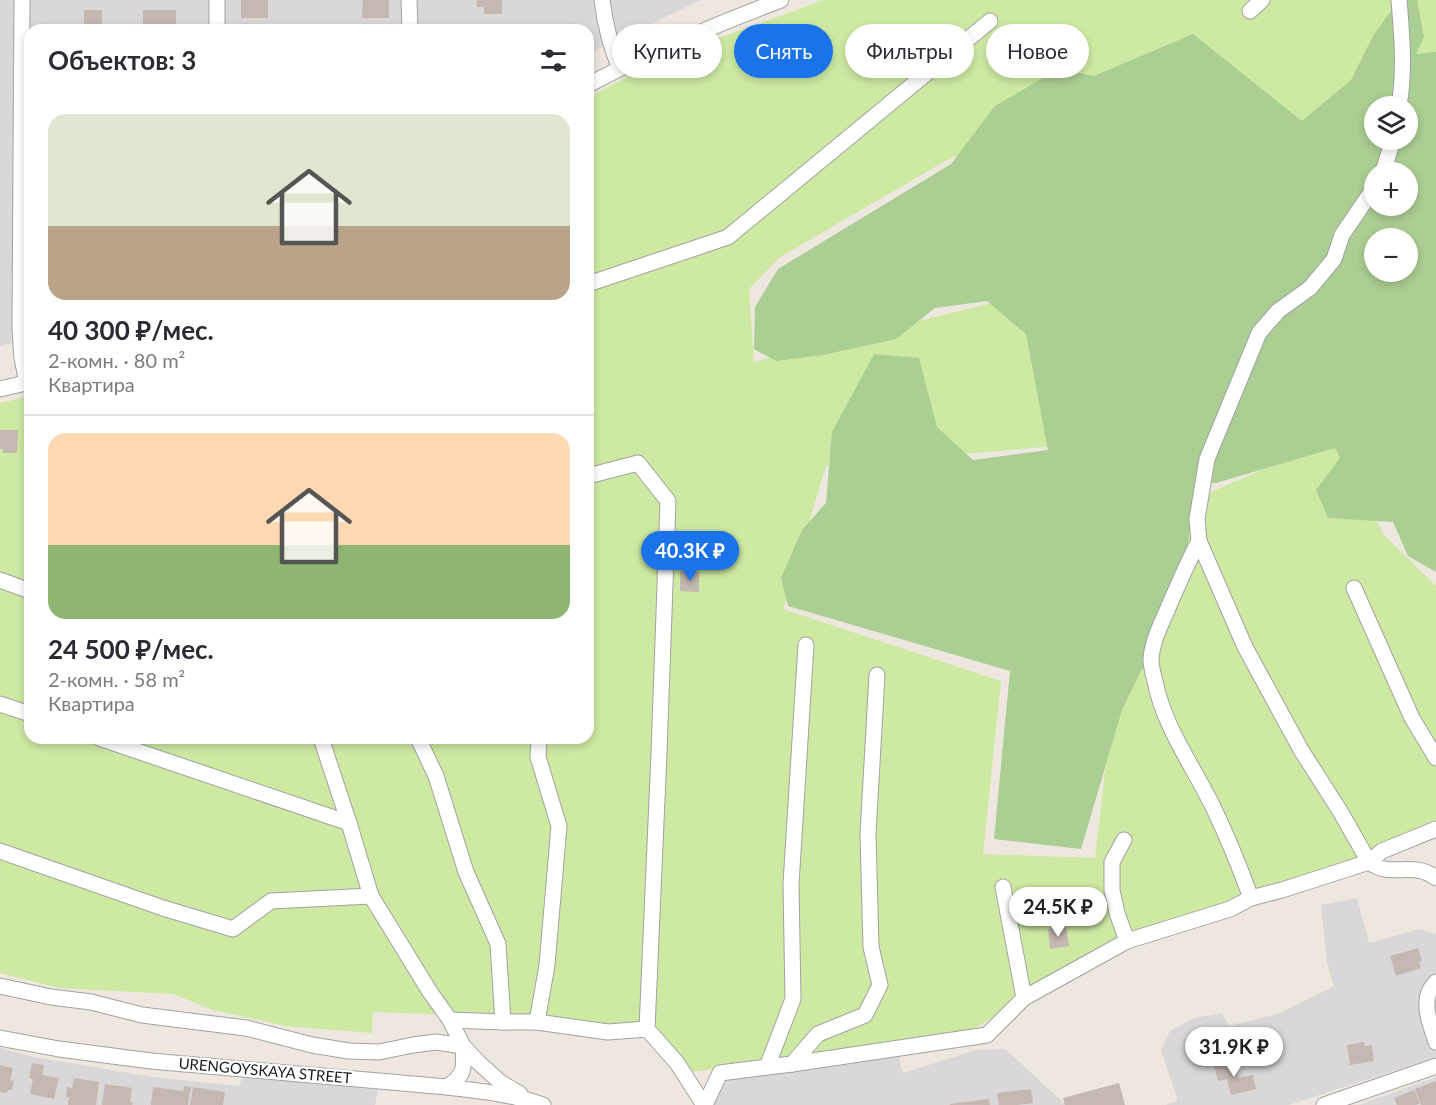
<!DOCTYPE html>
<html lang="ru">
<head>
<meta charset="utf-8">
<style>
	:root { --surface:#fff; --page:#f7f7f7; --text:#2b2b33; --muted:#7c7c81; --line:#e1e1e2; --accent:#1a73e8 }
	body { margin:0; font-family:Lato,sans-serif; background:var(--page); color:var(--text); height:100vh; display:flex; flex-direction:column; font-size:22px; white-space:nowrap }
	* { box-sizing:border-box; margin:0 }
	p { font-size:20px; color:var(--muted) }
	.icon { flex:none; width:33px; height:33px; fill:none; stroke:currentColor; stroke-width:2; stroke-linecap:round; stroke-linejoin:round }
	.map { position:relative; flex:1; overflow:hidden }
	.sheet { position:absolute; left:24px; top:24px; width:570px; height:720px; display:flex; flex-direction:column; background:var(--surface); border-radius:18px; box-shadow:0 3px 9px #0003 }
	.sheet>* { flex:none }
	.guide { position:absolute; left:612px; top:24px; width:570px; height:54px; display:flex; gap:12px }
	.controls { position:absolute; left:1364px; top:96px; display:grid; gap:12px }
	.controls a { display:grid; place-items:center; width:54px; height:54px; border-radius:50%; background:var(--surface); box-shadow:0 3px 9px #0003; font-size:30px }
	.price { position:absolute; translate:-50% -51px; padding:0 14px; border-radius:21px; background:#fff; color:#222; font-size:20px; line-height:39px; filter:drop-shadow(0 2px 3px #0008) }
	.price::after { content:''; position:absolute; left:50%; top:36px; width:18px; height:14px; margin-left:-9px; background:inherit; clip-path:polygon(0 0,100% 0,50% 100%) }
	.price.active { background:var(--accent); color:#fff }
	ul { padding:0; list-style:none }
	li { display:grid; align-content:center; gap:12px; height:318px; padding:0 24px }
	li+li { border-top:2px solid var(--line) }
	li span { display:grid; place-items:center; height:186px; border-radius:18px; color:#555 }
	li>.icon { margin-inline-start:auto }
	span .icon { width:108px; height:108px; fill:#fffc; stroke-width:1 }
	li b { font-size:26px }
	h2 { display:flex; justify-content:space-between; align-items:center; height:72px; padding:0 24px; font-size:26px }
	.tag { padding:0 21px; border-radius:27px; background:var(--surface); box-shadow:0 3px 9px #0003; font-size:21px; line-height:54px }
	.tag.active { background:var(--accent); color:#fff }
	.map>svg:first-child { display:block }
</style>
</head>
<body>
<div class="map">
<svg width="1436" height="1105" viewBox="0 0 1436 1105">
	<rect width="100%" height="100%" fill="#ede7df"/>
	<!-- residential -->
	<g fill="#d9d7d8">
		<path d="M0,0h701l-113,54v-24h-558v309l-30,7z"/>
		<path d="M1357,898l12,45 50,-14 17,5v123l-147,48h-123l12,-5 -17,-50 9,-19 24,-13 28,-5 7,13 48,-12 57,-28 -7,-24 -6,-57z"/>
		<path d="M0,1048l34,9 119,20 86,9 4,-10 135,14 -3,15h-375z"/>
		<path d="M1005,1049l59,54 54,-15 6,17h-413l15,-26 172,-25 5,19 73,-23z"/>
		<path d="M1436,1077v28h-77z"/>
	</g>
	<!-- grass -->
	<path fill="#ceeaa2" d="M824,0h612v56l-135,80 -111,-88 -241,111 -169,98 -31,32 5,73 273,-68 28,152 -229,20 -43,143 218,72 -18,173 112,4 19,-164 80,-195 139,-59 51,95 52,51v247l-66,17 -10,10 -131,45 -100,30 -157,95 -107,19 -174,23 -34,-43 -201,-14 -83,-3 -1,21 -86,-7 -73,-16 -40,-16 -114,-6 -59,-15v-570l30,-7v342h558v-640l75,-40z"/>
	<!-- forest -->
	<path fill="#abce92" fill-rule="evenodd" d="M1399,0h18l7,37 -8,17 20,-2v520l-28,-16 -15,-34 -65,-4 -12,-28 24,-32 -5,-10 -119,35 -18,-1 -12,72 -3,31 -61,125 -41,139 -87,-10 16,-168 -222,-65 -7,-28 21,-48 24,-27 6,-71 42,-78 45,4 18,69 36,33 75,-10 -22,-116 -39,-33 -52,7 -39,31 -73,16 -47,6 -22,-12 1,-42 23,-38 173,-105 44,-58 64,-37 35,7 99,-42 109,87 49,-41 22,-44zM1374,106h33v34h-33zM1374,172h33v34h-33zM1374,238h33v34h-33z"/>
	<!-- building -->
	<g fill="#c4b8b3">
		<rect x="241" y="0" width="27" height="18"/>
		<path d="M363,0h26v18h-27z"/>
		<path d="M477,0h25v14h-18v-7h-7z"/>
		<rect x="84" y="10" width="18" height="20"/>
		<rect x="143" y="10" width="33" height="20"/>
		<path d="M0,430h18l-1,23h-14v-4h-3z"/>
		<path d="M680,571l19,1v20l-19,-1z"/>
		<path d="M1066,927l3,19 -19,3 -2,-20z"/>
		<path d="M1418,948l4,13 -3,1 2,6 -25,8 -6,-20z"/>
		<path d="M1364,1042l1,4 7,-1 2,16 -24,4 -3,-20z"/>
		<path d="M1234,1061l4,17 15,-3 3,14 -25,6 -4,-16 -9,2 -4,-16z"/>
		<path d="M32,1063l12,2 -2,10 17,3 -5,21 -24,-5 3,-15 -4,-1z"/>
		<path d="M0,1065l13,3 -3,12 4,1 -2,9h-4l-1,3 -7,-1z"/>
		<path d="M74,1078l25,4 -3,23h-28l1,-8h-3l1,-10 5,1z"/>
		<path d="M1436,1081v24h-15l-6,-16z"/>
		<path d="M1119,1083l6,22h-60l-2,-7z"/>
		<path d="M105,1084l27,4 -2,14h3l-1,3h-30z"/>
		<path d="M184,1086l7,1 -3,18h-37l2,-18 30,4z"/>
		<path d="M193,1087l32,5 -2,13h-33z"/>
		<path d="M1031,1089l2,14 -16,2h-18l-2,-12z"/>
		<path d="M1414,1090l6,13 -4,2h-19l-3,-7z"/>
		<path d="M989,1099l1,6h-40v-1z"/>
	</g>
	<g fill="none" stroke-linecap="round" stroke-linejoin="round">
		<!-- minor casing -->
		<g stroke="#a2a2a2" stroke-width="17">
			<g id="minor">
				<path d="M22,0l-2,329 2,29 5,25"/>
				<path d="M409,0l1,30"/>
				<path d="M602,0c3,24 8,46 18,68"/>
				<path d="M1399,0c3,36 6,71 0,106"/>
				<path d="M1250,11l12,-11"/>
				<path d="M217,30v-30"/>
				<path d="M588,85c62,-33 127,-60 193,-85"/>
				<path d="M1383,172l10,-32"/>
				<path d="M588,284l140,-47 262,-216"/>
				<path d="M0,389l30,-7"/>
				<path d="M588,476l50,-13 30,38 -9,252 -12,276"/>
				<path d="M0,580l30,11"/>
				<path d="M1354,588l58,130 24,40"/>
				<path d="M0,704l30,10"/>
				<path d="M99,738l250,85"/>
				<path d="M321,738l28,85 22,73 59,96 20,28 13,26 15,16 22,20 20,12"/>
				<path d="M418,738l18,38 30,96 32,72 5,78"/>
				<path d="M1436,829l-54,22 -13,11c21,17 45,-2 67,16"/>
				<path d="M0,851l163,57 70,21 38,-28 100,-5"/>
				<path d="M1251,898l31,-8 87,-28 -29,-51 -39,-61 -56,-103 -46,-106 -2,-22 10,-60 52,-126 19,-22 32,-23 24,-29 8,-24 32,-47"/>
				<path d="M1127,941l103,-32 21,-11c-11,-30 -23,-60 -37,-89 -20,-42 -50,-81 -59,-128 -2,-7 -4,-15 -4,-22 1,-16 8,-30 14,-44 11,-25 21,-50 34,-74"/>
				<path d="M1436,982c-2,3 -5,5 -6,8 -8,15 1,36 6,52"/>
				<path d="M0,986l51,11 40,5 51,13 104,13 66,17 37,6 30,1 34,-7 23,-3 27,4c1,22 3,28 -16,41"/>
				<path d="M1024,998l103,-57 -10,-28 -5,-23v-28l12,-22"/>
				<path d="M450,1020l53,2h34l71,10 39,-3 30,34 27,42"/>
				<path d="M537,1022l10,-57 12,-139 -21,-69 1,-19"/>
				<path d="M0,1038l59,11 92,12 296,26c32,4 65,7 96,18"/>
				<path d="M792,1064l195,-29 37,-37 -21,-111"/>
				<path d="M767,1067l25,-3 26,-30 47,-19 15,-30 -9,-38 -3,-113 9,-159"/>
				<path d="M705,1105l15,-32 47,-6 26,-68 -2,-115 15,-239"/>
				<path d="M1324,1105l112,-39"/>
			</g>
		</g>
		<!-- minor -->
		<use href="#minor" stroke="#fff" stroke-width="15"/>
	</g>
	<g text-anchor="middle" stroke-width="4.5" stroke-linejoin="round" paint-order="stroke">
		<!-- street labels -->
		<g font-size="15" fill="#1b1b1b" stroke="#fff">
			<text transform="translate(265 1071) rotate(5)" y="5">URENGOYSKAYA STREET</text>
		</g>
	</g>
</svg>
<div class="controls">
<a><svg class="icon" aria-label="layers" viewBox="0 0 24 24"><path d="M12 4l9 5-9 5-9-5zM3 14l9 5 9-5"/></svg></a>
<a>+</a>
<a>−</a>
</div>
<b class="price active" style="left:690px;top:582px">40.3K ₽</b>
<b class="price" style="left:1058px;top:938px">24.5K ₽</b>
<b class="price" style="left:1234px;top:1078px">31.9K ₽</b>
<div class="guide">
<a class="tag">Купить</a>
<a class="tag active">Снять</a>
<a class="tag">Фильтры</a>
<a class="tag">Новое</a>
</div>
<section class="sheet">
<h2>Объектов: 3<svg class="icon" aria-label="filters" viewBox="0 0 24 24"><path d="M4 7h16M4 17h16"/><circle cx="9" cy="7" r="2"/><circle cx="15" cy="17" r="2"/></svg></h2>
<ul>
<li><span style="background:linear-gradient(#dfe7d0 60%,#b9a48a 0)"><svg class="icon" aria-label="home" viewBox="0 0 24 24"><path d="M3 11l9-7 9 7M6 9v11h12V9"/></svg></span><div><b>40 300 ₽/мес.</b><p>2-комн. · 80 m²</p><p>Квартира</p></div></li>
<li><span style="background:linear-gradient(#ffd9b3 60%,#8fb573 0)"><svg class="icon" aria-label="home" viewBox="0 0 24 24"><path d="M3 11l9-7 9 7M6 9v11h12V9"/></svg></span><div><b>24 500 ₽/мес.</b><p>2-комн. · 58 m²</p><p>Квартира</p></div></li>
</ul>
</section>
</div>
</body>
</html>
